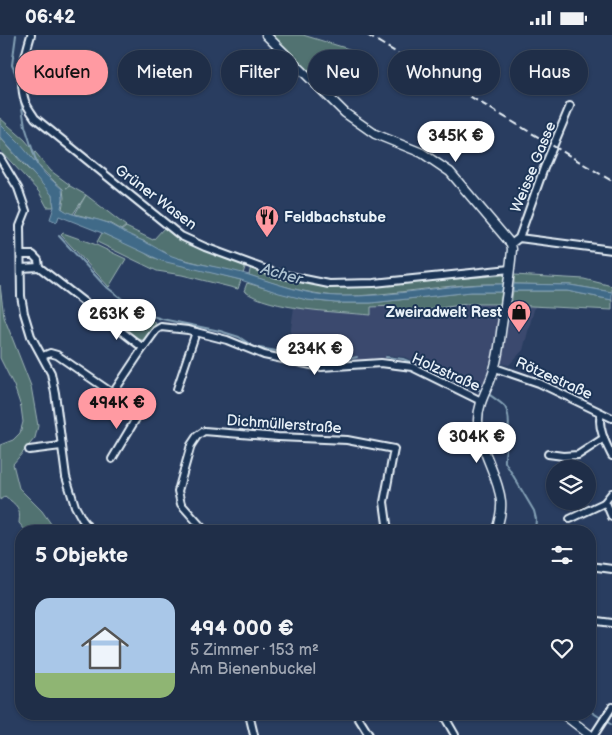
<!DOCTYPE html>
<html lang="de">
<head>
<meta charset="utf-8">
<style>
	:root { --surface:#1f2e48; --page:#2c3a52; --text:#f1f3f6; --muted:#a1a8b4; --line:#3c4a60; --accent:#ff9aa2 }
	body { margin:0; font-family:"Balsamiq Sans",sans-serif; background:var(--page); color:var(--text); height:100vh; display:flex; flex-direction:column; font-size:19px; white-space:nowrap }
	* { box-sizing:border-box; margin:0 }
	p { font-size:16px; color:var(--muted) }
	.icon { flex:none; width:28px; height:28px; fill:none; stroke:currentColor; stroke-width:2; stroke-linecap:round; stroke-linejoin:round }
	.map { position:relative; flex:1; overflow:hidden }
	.side { position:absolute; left:15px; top:490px; width:581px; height:195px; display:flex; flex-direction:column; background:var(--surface); border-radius:20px; box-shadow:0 1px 4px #0004,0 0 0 1px var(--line) }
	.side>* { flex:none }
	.banner { position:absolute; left:15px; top:15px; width:582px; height:45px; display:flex; gap:10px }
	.controls { position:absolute; left:546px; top:425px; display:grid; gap:10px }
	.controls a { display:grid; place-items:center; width:50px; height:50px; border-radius:50%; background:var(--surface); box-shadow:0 1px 4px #0004,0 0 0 1px var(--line); font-size:25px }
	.price { position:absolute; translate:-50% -42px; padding:0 11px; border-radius:18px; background:#fff; color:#222; font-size:16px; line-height:32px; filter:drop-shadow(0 1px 2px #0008) }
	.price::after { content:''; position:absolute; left:50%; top:30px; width:15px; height:11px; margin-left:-8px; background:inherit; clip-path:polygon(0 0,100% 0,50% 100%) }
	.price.current { background:var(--accent); color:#111 }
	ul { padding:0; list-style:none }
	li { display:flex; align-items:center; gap:15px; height:125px; padding:0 20px }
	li+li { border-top:1px solid var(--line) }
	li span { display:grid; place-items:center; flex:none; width:140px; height:100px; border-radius:15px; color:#555 }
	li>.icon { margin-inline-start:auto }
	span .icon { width:60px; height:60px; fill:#fffc; stroke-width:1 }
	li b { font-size:21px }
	h2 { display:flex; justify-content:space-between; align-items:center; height:60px; padding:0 20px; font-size:21px }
	.tag { padding:0 18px; border-radius:22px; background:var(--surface); box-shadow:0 1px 4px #0004,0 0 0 1px var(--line); font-size:18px; line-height:45px }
	.tag.current { background:var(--accent); color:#111 }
	.status { display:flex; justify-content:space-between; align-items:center; height:35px; padding:0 25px; background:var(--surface); direction:ltr }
	.status svg { height:14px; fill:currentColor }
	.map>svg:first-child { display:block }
</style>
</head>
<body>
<div class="status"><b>06:42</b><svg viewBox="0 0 49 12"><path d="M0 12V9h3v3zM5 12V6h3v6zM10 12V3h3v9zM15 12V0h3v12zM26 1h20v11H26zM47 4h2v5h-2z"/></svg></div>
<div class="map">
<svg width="612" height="700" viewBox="0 0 612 700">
	<rect width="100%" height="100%" fill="#293d60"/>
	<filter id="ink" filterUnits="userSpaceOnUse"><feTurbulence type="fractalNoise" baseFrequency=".02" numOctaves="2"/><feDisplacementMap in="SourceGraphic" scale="10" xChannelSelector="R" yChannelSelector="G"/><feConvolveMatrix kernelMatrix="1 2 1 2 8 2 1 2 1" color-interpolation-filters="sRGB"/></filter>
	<g filter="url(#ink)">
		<!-- built -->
		<path fill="#3b4a6e" d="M467,269l68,2 -12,44 -14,15 -19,-4 -5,19 -3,7 -31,-10 -46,-20 -19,-2v5l-44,3h-25l-30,-6 7,-50 77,8v-8l23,-1 1,9z"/>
		<!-- green -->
		<g fill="#517271" stroke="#9cb2b4">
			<path d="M270,0h33l46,14 -15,48 -6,-10 -12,-6z"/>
			<path d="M0,83l25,22 26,31 19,14 -4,3 4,-2 16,9 -13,19 -5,-1 -6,-4 2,-11 -1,-9c-23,-19 -42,-44 -63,-65z"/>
			<path d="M0,102l22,26 25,25 5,7 2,12h-7l-8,-15 -39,-42z"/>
			<path d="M86,160l40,31 -5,4 -12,-7 -34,-9z"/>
			<path d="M126,192l27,13 11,-12 21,15 61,21 -3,10 -70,-17 -15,-7 -12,-8 -16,-6 -9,-5z"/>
			<path d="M63,198l31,11 32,15 -17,28 -48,-52z"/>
			<path d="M102,198l37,16 12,8 90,23 -3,9 -56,-14 -25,-4 -60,-29z"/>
			<path d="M251,231l50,15 44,7 160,-13 -1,9c-35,-1 -69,4 -104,8 -21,2 -43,5 -65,4 -30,-3 -58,-11 -86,-21z"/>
			<path d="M514,240l70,4 28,7v6l-42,-7 -56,-1z"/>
			<path d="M247,248l60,17 29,3h35l100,-11h31l-2,12h-33l-73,11v-9l-23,1v8c-33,-3 -101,-5 -127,-24z"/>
			<path d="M0,250l4,32 27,69 7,40 -3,12 -22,26 6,24 23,23 14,20h-30l-7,-8c2,-16 -2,-17 -14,-27l-5,4v-55l13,-5 7,-7 3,-11 -2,-15 -7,-21 -14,-28z"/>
			<path d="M513,256h54l45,9v10l-101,-5z"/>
			<path d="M126,271l12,9 18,8c-4,6 -8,18 -16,17l-25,-19z"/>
		</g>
		<!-- water -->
		<g fill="#406a88" stroke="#83a0b5">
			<path d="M0,89l21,21 25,30 16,14 1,10 -2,9c14,11 35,8 50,17 12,7 21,11 34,17 9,4 17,10 27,14 24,9 52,11 77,19 29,9 57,20 88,21 56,2 111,-13 167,-12l-2,8h-31l-100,11h-35l-29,-3 -28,-7 -38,-13 -79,-19 -60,-28 -43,-17 -2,6 -7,-3 4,-12 -2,-12 -52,-58z"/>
			<path d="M514,249l56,1 42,7v8l-45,-9h-54z"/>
		</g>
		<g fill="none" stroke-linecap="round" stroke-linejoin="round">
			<!-- stream -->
			<g stroke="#83a0b5" stroke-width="2">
				<path d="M16,0l-4,30 5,12 8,49 12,38"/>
				<path d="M59,201l45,49 35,27 23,7 58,12 19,6 15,10 39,7"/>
				<path d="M386,322l17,2 79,32"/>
				<path d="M348,324l9,-2"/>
				<path d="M487,358c4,3 16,11 18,14 9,15 -1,39 0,55l29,49 2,8 -1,12"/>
				<path d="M590,676l22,14"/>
			</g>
			<!-- minor casing -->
			<g stroke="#e8f1f8" stroke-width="10">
				<g id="minor">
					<path d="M31,0c-6,20 -13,45 -6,66 2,6 7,12 10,17l146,118 24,11 70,26 54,11 45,-1 136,-14"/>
					<path d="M0,123l18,30 8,23 -6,15 1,70 3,17 7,23 20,37 4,20 11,84 9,29 7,13 9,12"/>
					<path d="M519,203l25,-70 26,-62"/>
					<path d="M511,209l8,-6 93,12"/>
					<path d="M21,220h12l5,5 1,7 104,81 13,-18 5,-3 27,3 39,10 37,15 57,12 60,-4 31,4 69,34"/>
					<path d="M21,233l18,-1"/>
					<path d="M43,321l7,-3 7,2 83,57 -28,47"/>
					<path d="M495,333l44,15 73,35"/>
					<path d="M177,354l19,-57"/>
					<path d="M113,358l30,-45"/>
					<path d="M601,378c-4,14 5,31 11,43"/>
					<path d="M29,415l32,-4"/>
					<path d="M548,419l15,2 15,-1 26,-17"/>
					<path d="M612,458l-8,10 3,2 5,12"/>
					<path d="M570,484l34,-16"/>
					<path d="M205,496l-24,-27 -3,-13 13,-46 6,-9 7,-5 74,6 69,3 47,9 -10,53 4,29"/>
					<path d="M590,531l22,3"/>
					<path d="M590,585l22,3"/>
					<path d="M249,679l5,21"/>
					<path d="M356,679l13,21"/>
					<path d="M443,679l12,21"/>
					<path d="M594,700l18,-28"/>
				</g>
			</g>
			<!-- tertiary casing -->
			<g stroke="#e8f1f8" stroke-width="11">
				<g id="tertiary">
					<path d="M266,0l79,78 30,21 47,19 28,19 61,72 1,5c-2,25 -6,50 -10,76 -2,13 -3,28 -7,41 -4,19 -17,34 -17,54 0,29 20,53 23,81 1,11 -2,20 -5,30"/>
					<path d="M563,679l27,21"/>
				</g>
			</g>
			<!-- minor -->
			<use href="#minor" stroke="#1d3557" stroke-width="6"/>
			<!-- tertiary -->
			<use href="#tertiary" stroke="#1d3557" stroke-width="8"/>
			<!-- rail -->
			<path stroke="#e8f1f8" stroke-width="2" stroke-dasharray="8 4" stroke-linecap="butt" d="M367,0l245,146"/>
		</g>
	</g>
	<!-- icons -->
	<defs>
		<g id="restaurant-pin" transform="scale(1.25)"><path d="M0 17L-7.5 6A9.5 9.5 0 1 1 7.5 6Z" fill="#ff9aa2" stroke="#1d3557"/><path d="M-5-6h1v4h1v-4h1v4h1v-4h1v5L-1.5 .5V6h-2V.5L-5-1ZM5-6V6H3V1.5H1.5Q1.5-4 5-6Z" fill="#111"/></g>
		<g id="shop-pin" transform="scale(1.25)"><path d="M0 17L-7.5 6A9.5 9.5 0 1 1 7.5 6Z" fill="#ff9aa2" stroke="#1d3557"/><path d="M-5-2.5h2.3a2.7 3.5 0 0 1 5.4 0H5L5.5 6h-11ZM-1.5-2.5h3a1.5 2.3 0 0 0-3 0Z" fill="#111"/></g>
	</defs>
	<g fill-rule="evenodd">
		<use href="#restaurant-pin" x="267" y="182"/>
		<use href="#shop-pin" x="519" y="277"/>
	</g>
	<g text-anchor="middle" stroke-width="4" stroke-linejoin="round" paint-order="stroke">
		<!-- street labels -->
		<g font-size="15" fill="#e8f1f8" stroke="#1d3557">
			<text transform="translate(533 132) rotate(-68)" y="5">Weisse Gasse</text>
			<text transform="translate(156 162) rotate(37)" y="5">Grüner Wasen</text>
			<text transform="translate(446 337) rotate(24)" y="5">Holzstraße</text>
			<text transform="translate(554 343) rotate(24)" y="5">Rötzestraße</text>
			<text transform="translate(284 389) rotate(4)" y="5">Dichmüllerstraße</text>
		</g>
		<!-- poi labels -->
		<g font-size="15" font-weight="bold" fill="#e8f1f8" stroke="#1d3557" text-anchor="start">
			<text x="284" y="187">Feldbachstube</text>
			<text x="502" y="282" text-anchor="end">Zweiradwelt Rest</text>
		</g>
		<!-- water labels -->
		<g font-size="16" font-style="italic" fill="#adc2d1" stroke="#1d3557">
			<text transform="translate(282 238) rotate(16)" y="6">Acher</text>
		</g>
	</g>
</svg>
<div class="controls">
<a><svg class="icon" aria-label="layers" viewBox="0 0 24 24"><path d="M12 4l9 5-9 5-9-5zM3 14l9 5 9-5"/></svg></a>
</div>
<b class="price" style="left:456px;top:128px">345K €</b>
<b class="price" style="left:117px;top:306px">263K €</b>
<b class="price" style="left:315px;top:341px">234K €</b>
<b class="price current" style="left:117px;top:395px">494K €</b>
<b class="price" style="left:477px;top:429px">304K €</b>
<div class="banner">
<a class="tag current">Kaufen</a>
<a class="tag">Mieten</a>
<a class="tag">Filter</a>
<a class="tag">Neu</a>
<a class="tag">Wohnung</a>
<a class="tag">Haus</a>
</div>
<section class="side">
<h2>5 Objekte<svg class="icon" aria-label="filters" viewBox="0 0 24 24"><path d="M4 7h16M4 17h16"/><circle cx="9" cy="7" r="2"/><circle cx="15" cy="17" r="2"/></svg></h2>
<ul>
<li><span style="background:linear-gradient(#a9c7e8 75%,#8fb573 0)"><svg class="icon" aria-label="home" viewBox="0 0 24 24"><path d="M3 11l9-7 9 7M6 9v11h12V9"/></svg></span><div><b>494 000 €</b><p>5 Zimmer · 153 m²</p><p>Am Bienenbuckel</p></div><svg class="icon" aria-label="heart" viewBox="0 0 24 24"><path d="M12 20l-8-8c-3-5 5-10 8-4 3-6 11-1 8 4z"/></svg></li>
</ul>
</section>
</div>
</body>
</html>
